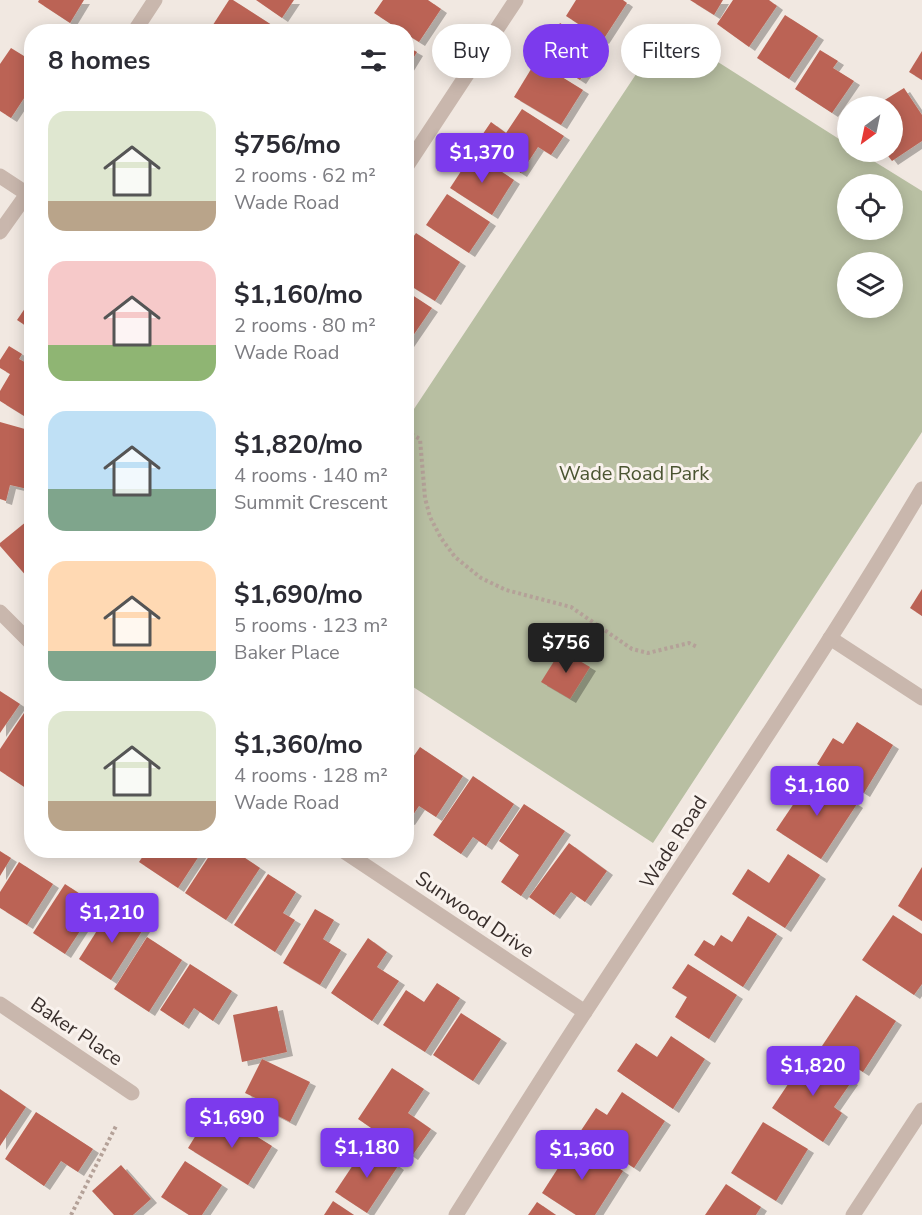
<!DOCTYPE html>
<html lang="en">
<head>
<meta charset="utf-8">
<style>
	:root { --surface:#fff; --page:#f7f7f7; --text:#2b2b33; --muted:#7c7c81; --accent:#7c3aed }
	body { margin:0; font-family:"Nunito Sans",sans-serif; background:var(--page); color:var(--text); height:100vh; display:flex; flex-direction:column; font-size:22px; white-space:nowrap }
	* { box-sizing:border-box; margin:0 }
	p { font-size:20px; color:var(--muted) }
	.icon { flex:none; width:33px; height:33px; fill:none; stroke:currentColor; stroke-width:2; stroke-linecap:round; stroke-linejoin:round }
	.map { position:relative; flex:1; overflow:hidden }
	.sheet { position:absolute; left:24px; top:24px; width:390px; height:834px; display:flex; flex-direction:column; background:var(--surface); border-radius:24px; box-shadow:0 3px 15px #0003 }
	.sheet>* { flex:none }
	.hud { position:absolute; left:432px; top:24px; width:399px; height:54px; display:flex; gap:12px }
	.needle { width:39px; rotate:213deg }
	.fabs { position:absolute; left:837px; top:96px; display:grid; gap:12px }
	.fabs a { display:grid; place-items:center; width:66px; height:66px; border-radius:50%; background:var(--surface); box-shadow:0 3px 15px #0003; font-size:30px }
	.price { position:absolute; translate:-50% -51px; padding:0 14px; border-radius:6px; background:var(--accent); color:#fff; font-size:20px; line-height:39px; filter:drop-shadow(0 2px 3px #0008) }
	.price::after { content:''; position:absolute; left:50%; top:36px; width:18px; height:14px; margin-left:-9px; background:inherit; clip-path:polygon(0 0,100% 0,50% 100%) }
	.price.selected { background:#222; color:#fff }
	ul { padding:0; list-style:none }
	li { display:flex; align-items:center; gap:18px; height:150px; padding:0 24px }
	li span { display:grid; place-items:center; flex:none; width:168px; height:120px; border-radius:18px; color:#555 }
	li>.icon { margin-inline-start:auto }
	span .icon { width:72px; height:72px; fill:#fffc; stroke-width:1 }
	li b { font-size:26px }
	h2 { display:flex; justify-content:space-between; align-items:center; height:72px; padding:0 24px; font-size:26px }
	.pill { padding:0 21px; border-radius:27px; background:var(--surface); box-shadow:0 3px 15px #0003; font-size:21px; line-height:54px }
	.pill.selected { background:var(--accent); color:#fff }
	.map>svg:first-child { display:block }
</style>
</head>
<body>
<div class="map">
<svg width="922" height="1215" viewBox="0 0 922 1215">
	<defs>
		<filter id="shadow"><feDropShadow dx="6" dy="4" stdDeviation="0" flood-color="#0004"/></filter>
	</defs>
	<rect width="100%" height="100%" fill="#f1e8e1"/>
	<!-- green -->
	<path fill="#b8bfa2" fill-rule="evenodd" d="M666,29l181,115 1,8h11l63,39v241l-269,411 -246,-160 -1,-262zM848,184h44v46h-44zM848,262h44v46h-44z"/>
	<!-- building -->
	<g fill="#bb6455" filter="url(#shadow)">
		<path d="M39,0h45l-14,23 -32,-21z"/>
		<path d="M229,0h4l42,27 -3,5 -63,-1z"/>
		<path d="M256,0h38l-12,18z"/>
		<path d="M383,0h45l13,9 -22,33 -13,-8v-2h-3l-29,-19z"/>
		<path d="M576,0h47l4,3 -24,37 -37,-24z"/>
		<path d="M690,0h33l-9,15z"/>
		<path d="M733,0h36l8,6 -28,41 -32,-23z"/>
		<path d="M785,15l33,21 -29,43 -32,-21z"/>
		<path d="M560,23l41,26 -21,31 -40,-26z"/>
		<path d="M406,46l11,6 -11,18z"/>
		<path d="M11,48l21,13v25l-21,32 -11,-7v-47z"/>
		<path d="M820,50l18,11 -5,7 21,13 -22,32 -37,-24z"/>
		<path d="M922,51v29l-13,-8z"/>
		<path d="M536,61l47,29 -22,35 -47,-28z"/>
		<path d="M904,88l18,27v26l-30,20 -7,-9h7v-46h-17z"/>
		<path d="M522,109l42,27 -13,19 -13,-8 -17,26 -45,-29 15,-22 15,11z"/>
		<path d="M473,153l41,27 -22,35 -42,-27z"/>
		<path d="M447,194l43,28 -21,31 -43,-28z"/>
		<path d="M416,233l44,29 -25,39 -29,-18v-36z"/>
		<path d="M406,291l26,17 -26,38z"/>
		<path d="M32,298v32l-15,-10z"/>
		<path d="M9,346l13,8 -3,5 13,7v48l-3,5 -29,-18v-10l10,-17 -10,-6v-8z"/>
		<path d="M0,422l32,9v59l-22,-5 -4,16 -6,-2z"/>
		<path d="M32,517v58l-4,3 -28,-32v-3z"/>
		<path d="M922,589v27l-12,-8z"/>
		<path d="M561,650l29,17 -20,32 -29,-17z"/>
		<path d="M0,691l20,13 -20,29z"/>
		<path d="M26,710l6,4v78l-32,-21v-22z"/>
		<path d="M857,722l36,23 -29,48 -47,-29 16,-26 10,6z"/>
		<path d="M420,747l43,29 -27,41 -17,-11 -10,15 -3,-1v-53z"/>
		<path d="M813,775l44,29 -36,55 -45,-29z"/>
		<path d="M473,776l41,28 -28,42 -13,-9 -12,17 -28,-19z"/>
		<path d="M524,804l41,27 -44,65 -20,-14 18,-27 -20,-14z"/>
		<path d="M569,843l38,28 -22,31 -14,-10 -17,23 -25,-18z"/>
		<path d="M147,850h56l-25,38 -39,-26z"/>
		<path d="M213,850h20l27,18 -34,52 -41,-27z"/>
		<path d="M0,851l11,7 -11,18z"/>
		<path d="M788,854l32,21 -35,53 -53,-34 16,-25 21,14z"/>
		<path d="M19,862l34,22 -26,41 -27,-17v-16z"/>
		<path d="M922,867v54l-24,-15z"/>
		<path d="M268,874l28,18 -13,21 12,7 -20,32 -41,-27z"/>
		<path d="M65,884l32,21 -32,49 -32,-21z"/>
		<path d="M112,907l32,21 -33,52 -32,-21z"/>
		<path d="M315,909l19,11 -11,19 18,11 -21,35 -37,-22z"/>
		<path d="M893,915l29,19v50l-8,11 -52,-35z"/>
		<path d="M748,916l29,18 -34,53 -49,-32 10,-15 10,6 7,-11 11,7z"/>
		<path d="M147,937l35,23 -33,52 -35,-23z"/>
		<path d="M368,938l19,14 -10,15 22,14 -27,40 -41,-28z"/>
		<path d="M190,964l42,27 -19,30 -19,-13 -11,17 -23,-15z"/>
		<path d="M688,964l49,31 -28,44 -34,-22 12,-20 -15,-9z"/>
		<path d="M437,983l23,15 -35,54 -42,-27 23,-35 18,12z"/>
		<path d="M856,995l40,26 -33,51 -41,-26z"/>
		<path d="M277,1006l10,46 -45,10 -9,-47z"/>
		<path d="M461,1013l40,26 -28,42 -40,-26z"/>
		<path d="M671,1036l34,23 -32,50 -56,-38 19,-28 21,14z"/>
		<path d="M809,1053l43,28 -18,26 8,6 -19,29 -51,-34z"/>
		<path d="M262,1059l48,23 -20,40 -31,-16 3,-5 -17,-8z"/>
		<path d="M392,1068l32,21 -16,24 23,16 -19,27 -54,-37z"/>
		<path d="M0,1089l26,18 -26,39z"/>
		<path d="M622,1092l43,29 -31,47 -54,-36 16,-24 11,7z"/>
		<path d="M36,1112l57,37 -15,23 -17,-11 -17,25 -39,-27z"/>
		<path d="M224,1116l48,30 -24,39 -60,-37 13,-21 12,7z"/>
		<path d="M763,1122l45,27 -32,52 -45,-28z"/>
		<path d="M576,1140l47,31 -28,44h-19l-34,-22z"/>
		<path d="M367,1144l31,22 -31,47 -32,-21z"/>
		<path d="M185,1161l37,24 -20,30h-13l-28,-18z"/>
		<path d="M121,1165l30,34 -18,16h-19l-22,-24z"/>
		<path d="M726,1184l35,23 -5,8h-51z"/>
		<path d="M333,1201l21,14h-30z"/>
		<path d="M537,1202l19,13h-28z"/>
	</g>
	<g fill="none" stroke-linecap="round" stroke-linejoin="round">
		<!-- path -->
		<g stroke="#b4a198" stroke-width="4" stroke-dasharray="3 3" stroke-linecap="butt">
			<path d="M406,431l14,8 5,59 5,19 11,21 14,19 26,21 25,12 65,17 61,42 16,4 41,-10 8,4"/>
			<path d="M71,1215l45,-89"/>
		</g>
		<!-- minor -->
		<g stroke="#c9b7ad" stroke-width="15">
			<path d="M134,32l21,-32"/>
			<path d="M406,167l110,-167"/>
			<path d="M0,176l32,21"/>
			<path d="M0,232l32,-45"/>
			<path d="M0,612l32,32"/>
			<path d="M830,638l92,60"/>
			<path d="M342,850l243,162"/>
			<path d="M0,1004l132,89"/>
			<path d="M853,1215l69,-105"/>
		</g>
		<!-- tertiary -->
		<path stroke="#c9b7ad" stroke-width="15" d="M456,1215c43,-68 85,-136 129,-203 113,-174 231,-344 337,-523"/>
	</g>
	<g text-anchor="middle" stroke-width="6" stroke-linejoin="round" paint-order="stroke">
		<!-- park labels -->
		<g font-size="20" fill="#4a5431" stroke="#f9f2ed">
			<text x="634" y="480">Wade Road Park</text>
		</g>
		<!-- street labels -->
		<g font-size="20" fill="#382e2b" stroke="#f9f2ed">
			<text transform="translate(673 842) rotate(-57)" y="7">Wade Road</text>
			<text transform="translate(475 914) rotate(34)" y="7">Sunwood Drive</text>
			<text transform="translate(77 1031) rotate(34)" y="7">Baker Place</text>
		</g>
	</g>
</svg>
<div class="fabs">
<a><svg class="needle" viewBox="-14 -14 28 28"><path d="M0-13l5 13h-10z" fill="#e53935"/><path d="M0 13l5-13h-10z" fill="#7c7c81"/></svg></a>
<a><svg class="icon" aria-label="locate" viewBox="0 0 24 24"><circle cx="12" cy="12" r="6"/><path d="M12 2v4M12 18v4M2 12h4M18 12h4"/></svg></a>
<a><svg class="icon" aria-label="layers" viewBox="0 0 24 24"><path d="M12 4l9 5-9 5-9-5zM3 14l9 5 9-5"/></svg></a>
</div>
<b class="price" style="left:482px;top:184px">$1,370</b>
<b class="price selected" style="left:566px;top:674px">$756</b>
<b class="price" style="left:817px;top:817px">$1,160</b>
<b class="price" style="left:112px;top:944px">$1,210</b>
<b class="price" style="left:813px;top:1097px">$1,820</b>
<b class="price" style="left:232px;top:1149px">$1,690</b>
<b class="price" style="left:367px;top:1179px">$1,180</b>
<b class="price" style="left:582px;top:1181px">$1,360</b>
<div class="hud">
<a class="pill">Buy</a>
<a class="pill selected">Rent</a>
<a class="pill">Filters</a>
</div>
<section class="sheet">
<h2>8 homes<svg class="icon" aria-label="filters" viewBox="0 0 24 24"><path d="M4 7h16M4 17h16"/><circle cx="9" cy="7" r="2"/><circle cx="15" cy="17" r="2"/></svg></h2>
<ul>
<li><span style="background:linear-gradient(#dfe7d0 75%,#b9a48a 0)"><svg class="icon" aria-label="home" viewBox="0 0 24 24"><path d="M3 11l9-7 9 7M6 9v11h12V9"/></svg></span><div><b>$756/mo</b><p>2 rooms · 62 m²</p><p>Wade Road</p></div></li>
<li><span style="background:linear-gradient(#f6c9c9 70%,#8fb573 0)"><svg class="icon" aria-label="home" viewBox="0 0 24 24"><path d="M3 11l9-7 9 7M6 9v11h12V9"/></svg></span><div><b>$1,160/mo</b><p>2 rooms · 80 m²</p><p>Wade Road</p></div></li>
<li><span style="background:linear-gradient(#bfe0f5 65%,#7fa58c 0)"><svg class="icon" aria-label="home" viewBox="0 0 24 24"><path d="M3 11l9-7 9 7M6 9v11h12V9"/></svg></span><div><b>$1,820/mo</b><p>4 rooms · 140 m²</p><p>Summit Crescent</p></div></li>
<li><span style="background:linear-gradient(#ffd9b3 75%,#7fa58c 0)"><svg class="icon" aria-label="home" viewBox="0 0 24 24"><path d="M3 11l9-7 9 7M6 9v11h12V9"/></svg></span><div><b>$1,690/mo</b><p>5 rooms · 123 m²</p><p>Baker Place</p></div></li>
<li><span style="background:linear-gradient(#dfe7d0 75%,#b9a48a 0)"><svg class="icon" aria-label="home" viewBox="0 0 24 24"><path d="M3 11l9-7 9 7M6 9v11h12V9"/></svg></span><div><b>$1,360/mo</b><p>4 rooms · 128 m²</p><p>Wade Road</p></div></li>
</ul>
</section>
</div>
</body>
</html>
